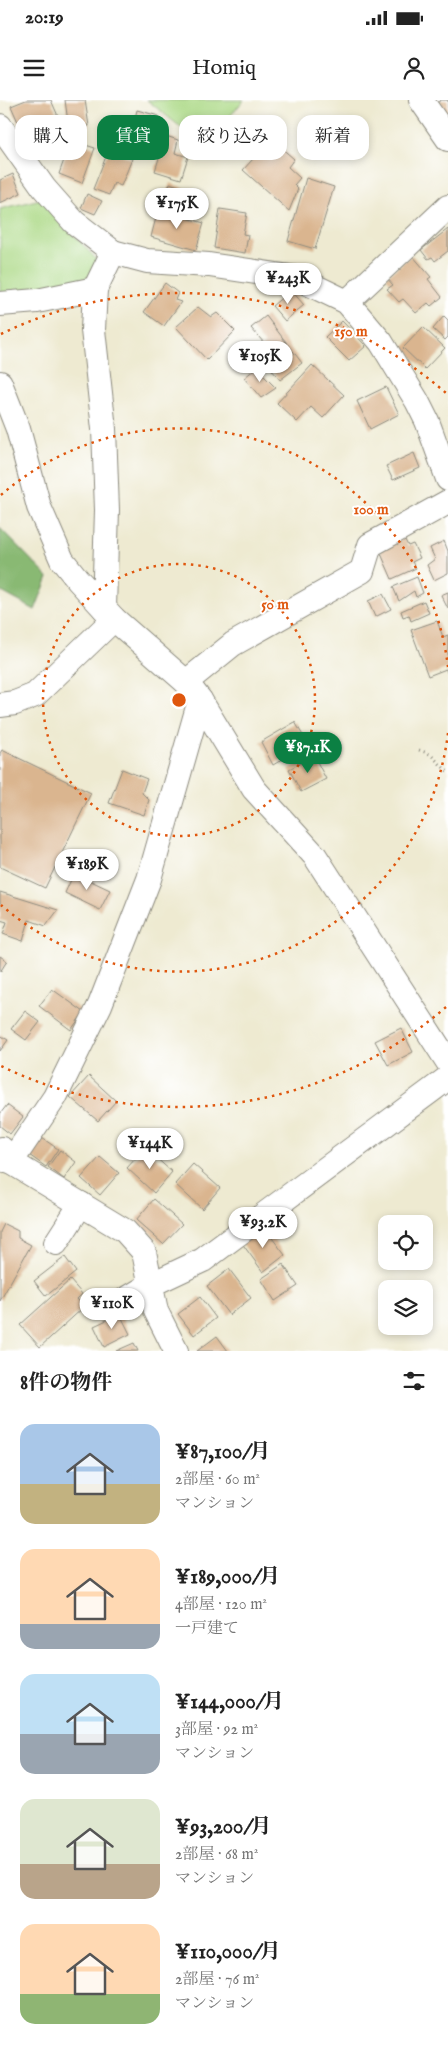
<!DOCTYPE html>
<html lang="ja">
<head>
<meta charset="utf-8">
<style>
	:root { --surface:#fff; --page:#f2f2f2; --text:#222; --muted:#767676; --accent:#0b8043 }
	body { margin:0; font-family:"IM FELL English","Noto Serif JP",serif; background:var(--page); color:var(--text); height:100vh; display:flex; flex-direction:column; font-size:19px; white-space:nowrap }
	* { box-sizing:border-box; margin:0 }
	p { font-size:16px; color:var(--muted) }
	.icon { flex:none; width:28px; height:28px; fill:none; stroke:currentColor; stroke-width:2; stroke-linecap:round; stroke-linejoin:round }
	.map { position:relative; height:1251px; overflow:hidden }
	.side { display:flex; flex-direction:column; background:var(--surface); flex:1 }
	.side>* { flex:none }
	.top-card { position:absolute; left:15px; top:15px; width:419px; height:45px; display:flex; gap:10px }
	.fabs { position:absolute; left:378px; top:1115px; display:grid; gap:10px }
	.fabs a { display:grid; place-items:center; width:55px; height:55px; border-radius:10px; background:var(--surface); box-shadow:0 2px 8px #0003; font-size:25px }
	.price { position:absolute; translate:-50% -42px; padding:0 11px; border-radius:18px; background:#fff; color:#222; font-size:16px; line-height:32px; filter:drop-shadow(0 1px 2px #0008) }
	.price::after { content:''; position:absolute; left:50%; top:30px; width:15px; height:11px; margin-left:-8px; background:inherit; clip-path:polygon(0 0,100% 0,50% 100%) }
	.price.selected { background:var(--accent); color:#fff }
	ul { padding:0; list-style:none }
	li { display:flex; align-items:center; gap:15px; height:125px; padding:0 20px }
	li span { display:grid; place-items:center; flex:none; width:140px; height:100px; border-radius:15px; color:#555 }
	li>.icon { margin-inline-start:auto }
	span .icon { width:60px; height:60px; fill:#fffc; stroke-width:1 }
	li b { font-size:21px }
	h2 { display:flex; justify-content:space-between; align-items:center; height:60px; padding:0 20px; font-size:21px }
	.pill { padding:0 18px; border-radius:15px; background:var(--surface); box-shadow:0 2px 8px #0003; font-size:18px; line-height:45px }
	.pill.selected { background:var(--accent); color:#fff }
	.status { display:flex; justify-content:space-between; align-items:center; height:35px; padding:0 25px; background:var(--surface); direction:ltr }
	.status svg { height:14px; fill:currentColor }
	header { display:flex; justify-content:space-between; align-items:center; height:65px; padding:0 20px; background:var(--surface); font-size:22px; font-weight:600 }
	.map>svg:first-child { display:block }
</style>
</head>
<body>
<div class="status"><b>20:19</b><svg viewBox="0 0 49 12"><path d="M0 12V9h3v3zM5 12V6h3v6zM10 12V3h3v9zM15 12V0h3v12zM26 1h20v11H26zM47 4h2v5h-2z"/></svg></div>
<header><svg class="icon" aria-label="menu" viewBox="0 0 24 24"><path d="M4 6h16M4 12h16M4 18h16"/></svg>Homiq<svg class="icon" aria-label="person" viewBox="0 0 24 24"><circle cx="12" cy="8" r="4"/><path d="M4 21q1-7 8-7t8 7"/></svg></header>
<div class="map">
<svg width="448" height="1251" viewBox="0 0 448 1251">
	<rect width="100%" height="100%" fill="#fff"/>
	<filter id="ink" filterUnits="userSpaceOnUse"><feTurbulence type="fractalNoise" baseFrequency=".02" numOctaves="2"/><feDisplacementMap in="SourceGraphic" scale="10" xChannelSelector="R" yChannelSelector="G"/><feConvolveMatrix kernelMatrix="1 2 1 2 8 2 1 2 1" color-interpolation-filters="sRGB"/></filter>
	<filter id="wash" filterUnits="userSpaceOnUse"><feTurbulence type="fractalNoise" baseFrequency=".0096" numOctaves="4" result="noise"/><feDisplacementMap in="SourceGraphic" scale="20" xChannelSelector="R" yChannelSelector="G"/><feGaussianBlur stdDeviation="1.12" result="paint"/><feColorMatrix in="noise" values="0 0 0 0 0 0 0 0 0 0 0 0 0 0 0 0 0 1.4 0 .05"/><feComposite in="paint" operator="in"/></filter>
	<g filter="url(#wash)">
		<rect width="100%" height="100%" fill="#eeead1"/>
		<!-- green -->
		<g fill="#acd986" stroke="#6c8258">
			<path d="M147,0h97l-40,46z"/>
			<path d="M41,99l56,61 -4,16 -53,20 -40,3v-90z"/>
		</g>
		<!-- forest -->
		<path fill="#89b973" stroke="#5a724f" d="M0,428l48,49 -13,33 -35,-19z"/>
		<g id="blocks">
			<!-- building -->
			<g fill="#dab58f">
				<path d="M26,0h25l7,16 -36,15 -11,-25z"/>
				<path d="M65,0h20l4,26 -20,4z"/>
				<path d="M441,0h7v26l-14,-21z"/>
				<path d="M137,10l22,6 -9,24 -19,-5z"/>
				<path d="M166,36l12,4 -3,13 13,4 -7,22 -26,-8z"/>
				<path d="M271,39l23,20 -6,8 12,11 -6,7 4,4 -9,22 -46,-41z"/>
				<path d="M79,43l16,5 -13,35 -23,-9 10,-28 8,3z"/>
				<path d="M109,49l23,10 -11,27 -7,-3 -5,12 -16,-6z"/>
				<path d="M13,74l8,19 -21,10v-23z"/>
				<path d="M306,78l28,9 -19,62 -27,-8z"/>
				<path d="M170,83l29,11 -6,18 -29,-11z"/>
				<path d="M87,94l15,7 -7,13 -14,-6z"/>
				<path d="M220,109l27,4 -4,21 5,1 -3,18 -31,-5z"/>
				<path d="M158,110l46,13 -8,27 -45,-13z"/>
				<path d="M448,129v22l-13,10 -3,-4 -4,2 -7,-9z"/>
				<path d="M412,155l19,22 -3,2 14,18 -11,9 -3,-3 -12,10 -13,-14 -4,3 -12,-13 6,-4 -7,-8z"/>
				<path d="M165,183l13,10 -3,7 6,2 -17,24 -20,-14z"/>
				<path d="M291,190l13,15 -19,16 -13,-15z"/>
				<path d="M198,207l13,10 6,-4 18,18 -28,29 -31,-33z"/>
				<path d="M266,216l36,47 -22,17 -23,-29 8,-7 -14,-16z"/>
				<path d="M444,216l4,4v17l-3,3 -12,-11z"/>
				<path d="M342,221l24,25 -17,15 -24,-24z"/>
				<path d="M423,227l22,21 -20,21 -22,-21z"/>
				<path d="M312,265l32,30 -21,23 -12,-11 -14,15 -20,-19z"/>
				<path d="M256,268l20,20 -15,10 -17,-20z"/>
				<path d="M386,287l13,27 -29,15 -13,-28z"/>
				<path d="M414,353l6,15 -27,12 -7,-14z"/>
				<path d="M404,438l4,8 5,-2 7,14 -8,4 4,6 -24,11 -13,-30z"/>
				<path d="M444,441l4,10v22l-14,7 -7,-15 8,-6 -5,-11z"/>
				<path d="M417,477l6,16 -7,4 -2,-6 -15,10 -6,-14z"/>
				<path d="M448,492v17l-7,-14z"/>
				<path d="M383,494l8,15 -16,8 -7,-16z"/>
				<path d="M424,501l5,12 -18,8 -2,-6 -6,2 -2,-6z"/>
				<path d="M437,521l6,16 5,-2v40l-2,-6 -18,7 -17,-46z"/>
				<path d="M295,622l13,22 -35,21 -12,-23z"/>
				<path d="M2,650l89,43 -46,95 -45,-21v-114z"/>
				<path d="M314,656l12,23 -25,13 -12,-23z"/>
				<path d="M122,669l25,10 -5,14 7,7 -5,15 -35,-12z"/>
				<path d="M74,773l36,17 -10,20 -35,-17z"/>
				<path d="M0,792l58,18 -12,16 -17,-6 -6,21 -20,-7 4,-12 -7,-2z"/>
				<path d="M0,856l7,5 -7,11z"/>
				<path d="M52,889l32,23 -13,18 -32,-24z"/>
				<path d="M25,911l15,11 -14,18 -15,-11z"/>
				<path d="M401,928l12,24 -25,13 -13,-24z"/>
				<path d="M0,935l8,5 -8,11z"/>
				<path d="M89,976l27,25 -18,20 -28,-24z"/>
				<path d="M7,1005l16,12 -13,17 -10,-8v-12z"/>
				<path d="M42,1038l16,11 -12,18 -17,-12z"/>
				<path d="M145,1048l27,24 -18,21 -27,-25z"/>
				<path d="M60,1050l16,12 -12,17 -16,-12z"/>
				<path d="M100,1057l19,16 -19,22 -19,-17z"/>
				<path d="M193,1064l27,24 -18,21 -27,-25z"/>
				<path d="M154,1099l28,25 -19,20 -27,-24z"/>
				<path d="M4,1124l14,7v7l13,7 -31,56v-69z"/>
				<path d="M263,1126l22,29 -22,17 -22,-30z"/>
				<path d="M65,1157l11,15 -30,24 -12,-15z"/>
				<path d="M283,1164l15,22 -23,15 -14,-22z"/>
				<path d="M229,1169l22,29 -22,17 -22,-29z"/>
				<path d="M70,1180l12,14 -5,5 7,8 -44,40 -20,-22z"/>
				<path d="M200,1197l16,21 -22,17 -16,-21z"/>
				<path d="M120,1214l10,20 -26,13 -10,-21z"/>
				<path d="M217,1236l11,15h-31z"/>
				<path d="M134,1243l4,8h-22z"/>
			</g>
		</g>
	</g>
	<g filter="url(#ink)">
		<use href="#blocks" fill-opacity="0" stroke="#8c8a7e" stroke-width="1"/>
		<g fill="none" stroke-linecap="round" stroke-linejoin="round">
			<!-- minor casing -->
			<g stroke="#8c8a7e" stroke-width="26">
				<g id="minor">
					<path d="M421,0l27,39"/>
					<path d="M0,26l44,62 30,34 39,30 34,9 62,4 88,13 50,24 34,40 36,59 10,20 21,58"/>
					<path d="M347,202l101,-95"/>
					<path d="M0,204l37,-3 58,-12"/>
					<path d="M0,283l18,46 21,78 23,53 16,20 36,39 72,63 14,18 54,89 61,67 133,206"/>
					<path d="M104,508l3,-98 -3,-81 -11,-99 2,-41 18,-37"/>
					<path d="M186,582l47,-38 129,-73 8,-26 78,-43"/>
					<path d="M0,605l15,-2 20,-8 79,-76"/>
					<path d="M2,1049l9,13 114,69 19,21 12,59 20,40"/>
					<path d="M0,1060l11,2 44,-65 45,-92 49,-126 51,-179"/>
					<path d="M56,1143l25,-39"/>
					<path d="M125,1200l25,-15 53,-25 245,-182"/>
				</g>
			</g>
			<!-- path -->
			<path stroke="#8c8a7e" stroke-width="3" stroke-dasharray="1 4" stroke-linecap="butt" d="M419,650l11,4 18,18"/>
			<!-- minor -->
			<use href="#minor" stroke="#fff" stroke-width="24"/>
		</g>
	</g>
	<!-- distance rings -->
	<g fill="none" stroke="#df570e" stroke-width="2.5" stroke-dasharray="2.5 5">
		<circle cx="179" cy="600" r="136"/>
		<path d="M448 633A271 271 0 0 1 1 805M1 395A271 271 0 0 1 448 567"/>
		<path d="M446 907A407 407 0 0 1 1 966M1 234A407 407 0 0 1 446 293"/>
	</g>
	<circle cx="179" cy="600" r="8" fill="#df570e" stroke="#fff" stroke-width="2.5"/>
	<g font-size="15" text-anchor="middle" font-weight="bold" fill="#df570e" stroke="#fff" stroke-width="4" stroke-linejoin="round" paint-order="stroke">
		<text x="351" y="236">150 m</text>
		<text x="371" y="414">100 m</text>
		<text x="275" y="509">50 m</text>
	</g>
</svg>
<div class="fabs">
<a><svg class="icon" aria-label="locate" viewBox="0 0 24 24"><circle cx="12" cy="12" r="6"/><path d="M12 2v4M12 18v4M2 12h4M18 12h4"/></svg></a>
<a><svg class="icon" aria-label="layers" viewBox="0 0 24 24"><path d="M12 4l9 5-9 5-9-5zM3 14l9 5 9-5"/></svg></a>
</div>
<b class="price" style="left:177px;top:130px">¥175K</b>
<b class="price" style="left:288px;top:205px">¥243K</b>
<b class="price" style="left:260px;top:283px">¥105K</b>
<b class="price selected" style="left:308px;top:674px">¥87.1K</b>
<b class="price" style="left:87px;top:791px">¥189K</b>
<b class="price" style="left:150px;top:1070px">¥144K</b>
<b class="price" style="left:263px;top:1149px">¥93.2K</b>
<b class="price" style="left:112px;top:1230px">¥110K</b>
<div class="top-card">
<a class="pill">購入</a>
<a class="pill selected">賃貸</a>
<a class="pill">絞り込み</a>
<a class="pill">新着</a>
</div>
</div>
<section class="side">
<h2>8件の物件<svg class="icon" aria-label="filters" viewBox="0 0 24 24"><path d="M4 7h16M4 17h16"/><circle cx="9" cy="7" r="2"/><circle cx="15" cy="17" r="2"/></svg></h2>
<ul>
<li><span style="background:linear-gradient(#a9c7e8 60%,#c2b280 0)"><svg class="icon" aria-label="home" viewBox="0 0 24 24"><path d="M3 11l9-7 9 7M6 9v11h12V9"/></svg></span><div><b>¥87,100/月</b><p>2部屋 · 60 m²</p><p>マンション</p></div></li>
<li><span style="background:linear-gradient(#ffd9b3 75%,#9aa5b1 0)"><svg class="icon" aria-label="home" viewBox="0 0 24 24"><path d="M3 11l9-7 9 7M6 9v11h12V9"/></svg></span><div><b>¥189,000/月</b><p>4部屋 · 120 m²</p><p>一戸建て</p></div></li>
<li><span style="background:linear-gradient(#bfe0f5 60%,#9aa5b1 0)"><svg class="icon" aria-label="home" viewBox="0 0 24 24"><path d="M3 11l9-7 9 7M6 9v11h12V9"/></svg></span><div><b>¥144,000/月</b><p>3部屋 · 92 m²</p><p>マンション</p></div></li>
<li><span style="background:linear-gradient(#dfe7d0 65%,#b9a48a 0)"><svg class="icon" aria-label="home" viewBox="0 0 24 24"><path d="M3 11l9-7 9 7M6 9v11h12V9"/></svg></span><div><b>¥93,200/月</b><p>2部屋 · 68 m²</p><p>マンション</p></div></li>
<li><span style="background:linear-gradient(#ffd9b3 70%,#8fb573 0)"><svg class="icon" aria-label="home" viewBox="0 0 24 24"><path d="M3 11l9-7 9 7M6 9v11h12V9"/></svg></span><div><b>¥110,000/月</b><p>2部屋 · 76 m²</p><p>マンション</p></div></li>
</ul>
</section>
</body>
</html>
